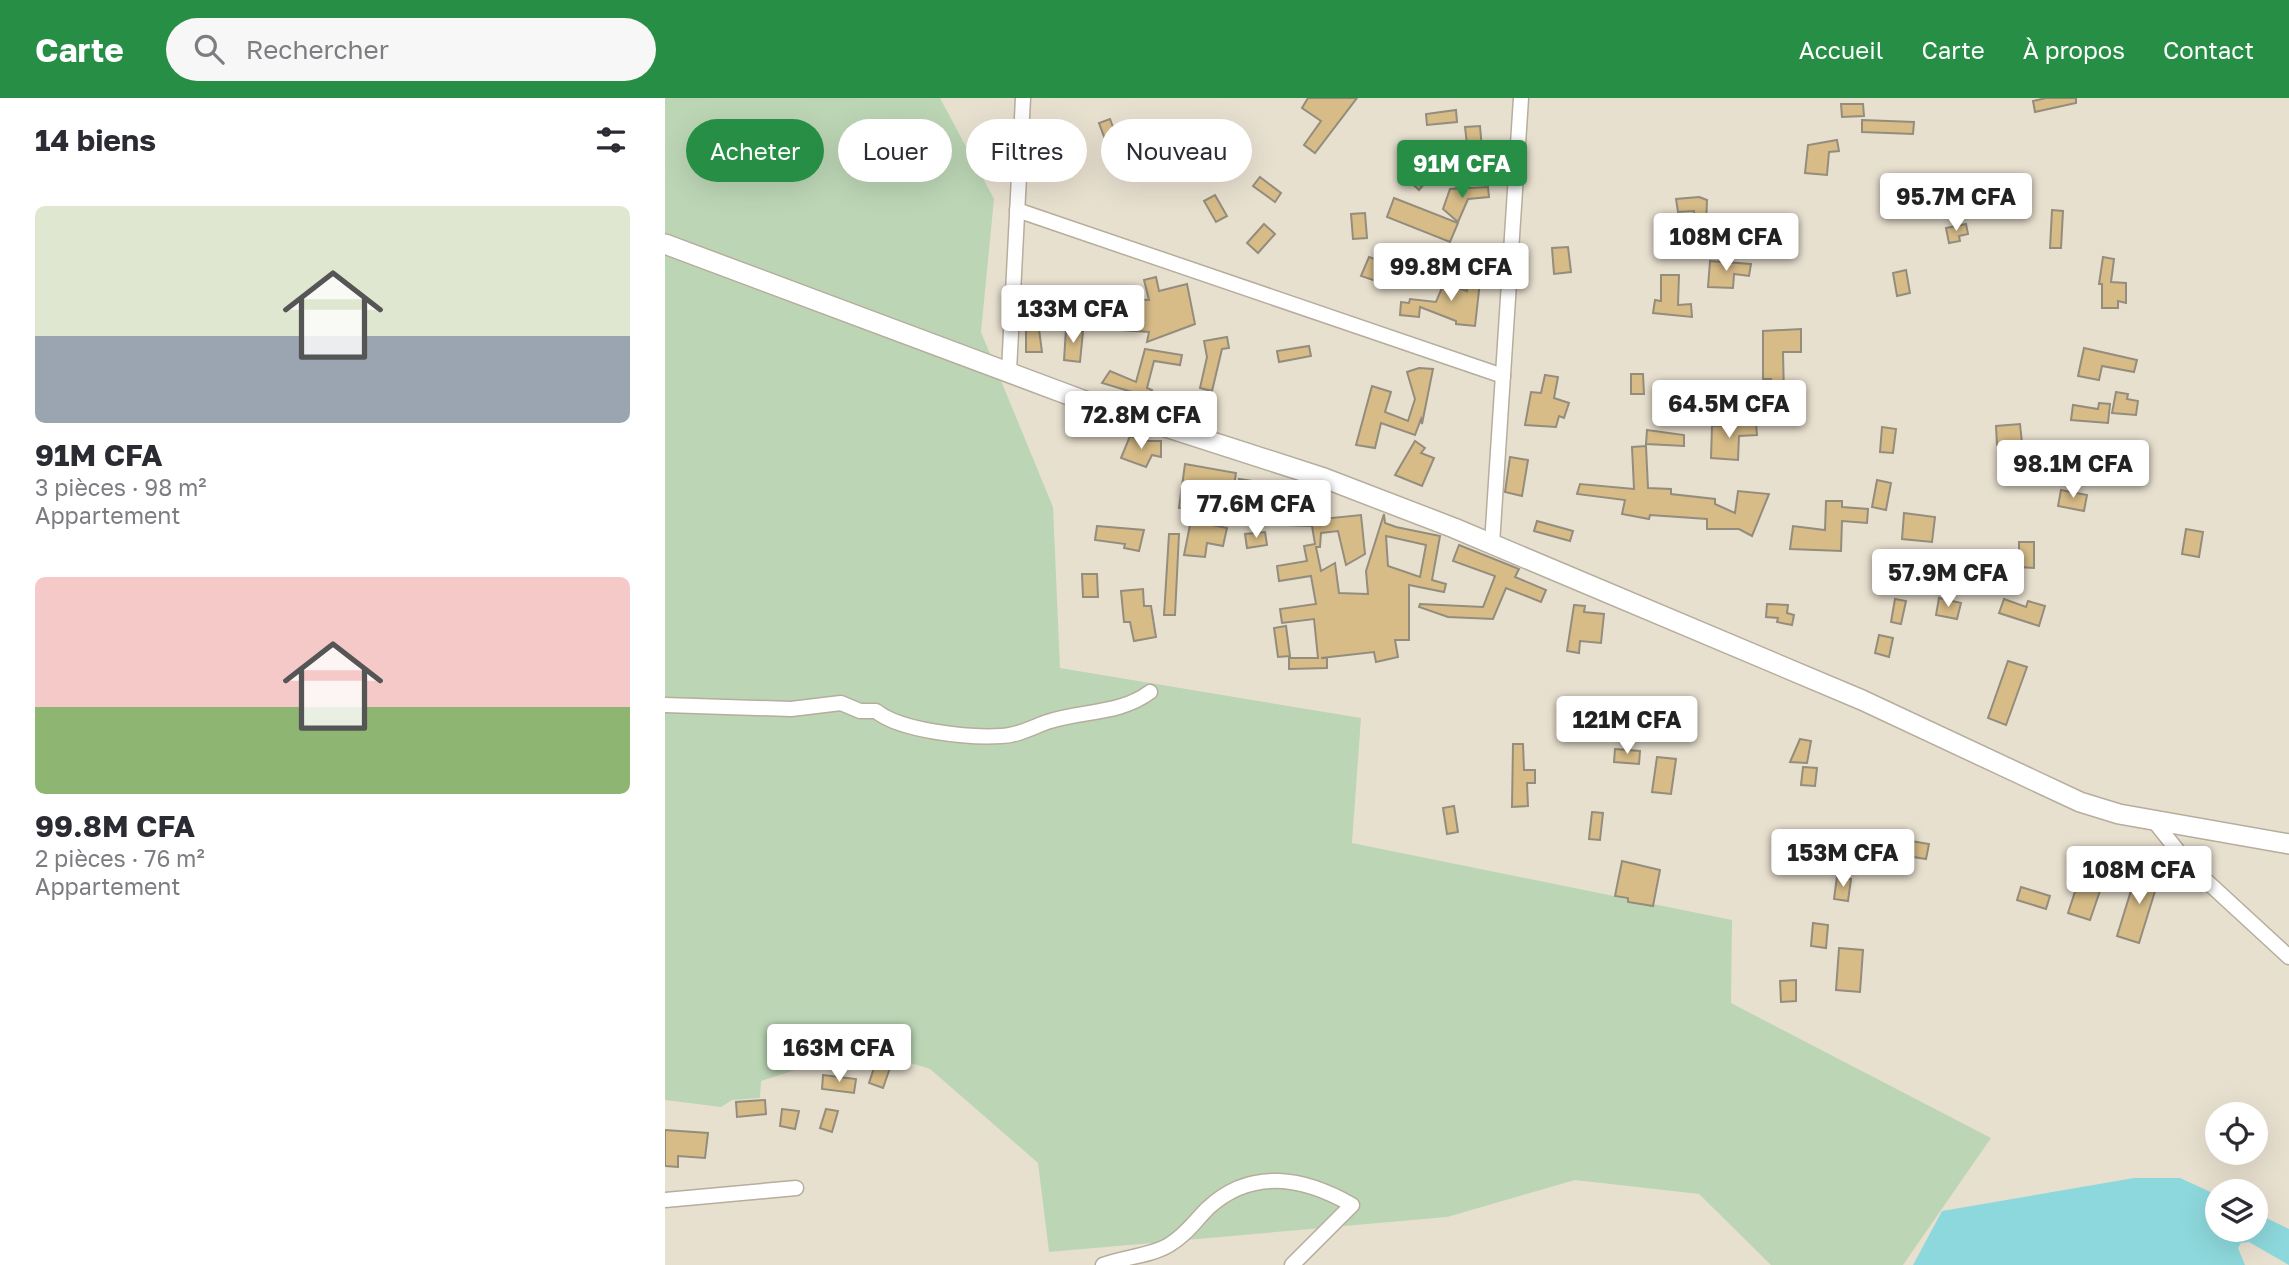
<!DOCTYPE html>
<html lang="fr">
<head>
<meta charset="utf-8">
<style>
	:root { --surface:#fff; --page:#f7f7f7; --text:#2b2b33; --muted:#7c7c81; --accent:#278f45 }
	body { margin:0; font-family:"Golos Text",sans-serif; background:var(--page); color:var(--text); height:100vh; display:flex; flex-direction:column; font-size:26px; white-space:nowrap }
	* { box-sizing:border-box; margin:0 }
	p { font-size:23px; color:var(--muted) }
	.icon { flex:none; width:38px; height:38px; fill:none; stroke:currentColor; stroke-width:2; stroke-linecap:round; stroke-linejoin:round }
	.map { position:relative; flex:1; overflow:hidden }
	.panel { display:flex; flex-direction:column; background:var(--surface); width:665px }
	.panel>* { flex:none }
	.top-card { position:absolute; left:21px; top:21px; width:665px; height:63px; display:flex; gap:14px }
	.fabs { position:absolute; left:1540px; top:1004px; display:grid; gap:14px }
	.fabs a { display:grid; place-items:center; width:63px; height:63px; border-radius:50%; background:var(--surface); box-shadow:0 7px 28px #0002; font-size:35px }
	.price { position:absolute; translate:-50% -60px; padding:0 16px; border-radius:7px; background:#fff; color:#222; font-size:23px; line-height:46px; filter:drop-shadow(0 2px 4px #0008) }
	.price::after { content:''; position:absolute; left:50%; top:42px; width:21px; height:16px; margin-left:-10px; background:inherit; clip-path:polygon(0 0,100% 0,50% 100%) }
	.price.selected { background:var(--accent); color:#fff }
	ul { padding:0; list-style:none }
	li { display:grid; align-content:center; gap:14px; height:371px; padding:0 35px }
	li span { display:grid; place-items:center; height:217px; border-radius:10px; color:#555 }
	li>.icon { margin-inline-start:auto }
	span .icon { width:126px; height:126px; fill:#fffc; stroke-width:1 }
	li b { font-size:30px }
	h2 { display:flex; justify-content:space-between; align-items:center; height:84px; padding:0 35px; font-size:30px }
	.chip { padding:0 24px; border-radius:32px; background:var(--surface); box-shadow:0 7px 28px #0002; font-size:24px; line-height:63px }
	.chip.selected { background:var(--accent); color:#fff }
	header { display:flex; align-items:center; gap:42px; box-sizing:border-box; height:98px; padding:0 35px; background:var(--accent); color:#fff }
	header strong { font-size:33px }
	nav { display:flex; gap:38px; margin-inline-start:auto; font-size:24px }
	.search { width:490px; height:63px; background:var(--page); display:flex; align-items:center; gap:18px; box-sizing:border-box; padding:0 24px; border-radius:38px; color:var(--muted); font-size:26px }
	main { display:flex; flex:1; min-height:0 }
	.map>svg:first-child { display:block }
</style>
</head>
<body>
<header>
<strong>Carte</strong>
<div class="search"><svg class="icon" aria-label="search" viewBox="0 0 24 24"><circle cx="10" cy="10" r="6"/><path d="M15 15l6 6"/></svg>Rechercher</div>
<nav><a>Accueil</a><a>Carte</a><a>À propos</a><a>Contact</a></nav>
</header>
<main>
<section class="panel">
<h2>14 biens<svg class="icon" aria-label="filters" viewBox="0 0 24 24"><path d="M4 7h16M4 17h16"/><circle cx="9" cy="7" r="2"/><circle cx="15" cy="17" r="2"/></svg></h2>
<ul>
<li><span style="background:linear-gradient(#dfe7d0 60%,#9aa5b1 0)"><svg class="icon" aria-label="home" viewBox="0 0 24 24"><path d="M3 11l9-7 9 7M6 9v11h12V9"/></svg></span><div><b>91M CFA</b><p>3 pièces · 98 m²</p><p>Appartement</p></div></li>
<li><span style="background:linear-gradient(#f6c9c9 60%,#8fb573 0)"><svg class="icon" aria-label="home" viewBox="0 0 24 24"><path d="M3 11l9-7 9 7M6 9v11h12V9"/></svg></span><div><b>99.8M CFA</b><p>2 pièces · 76 m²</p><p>Appartement</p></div></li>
</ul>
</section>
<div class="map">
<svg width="1624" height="1167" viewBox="0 0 1624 1167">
	<rect width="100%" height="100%" fill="#e8e0cf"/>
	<!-- green -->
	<path fill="#bcd6b5" d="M0,0h275l54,101 -13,133 72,175 7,161 301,50 -9,125 380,77 -1,83 260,135 -88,127h-132l-72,-71 -124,-14 -128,37 -398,35 -11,-89 -108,-94 -68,-21 -101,33 -1,17 -28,2 -11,7 -56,-7z"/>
	<!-- water -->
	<path fill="#8dd8dc" d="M1469,1080h46l37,17v35h39v-17l33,16v36l-40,-23 -8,1 -3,5 7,17h-332l29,-54z"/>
	<!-- building -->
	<g fill="#d7bc88" stroke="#948c7d" stroke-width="2" fill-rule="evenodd">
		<path d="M643,0h49l-42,55 -11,-8 17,-24 -19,-13z"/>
		<path d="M1381,0h30v5l-41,9 -2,-11z"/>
		<path d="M1176,6h22l1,12 -22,1z"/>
		<path d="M791,12l1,12 -30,3 -1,-11z"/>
		<path d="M445,21l13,35 -11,4 -13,-35z"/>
		<path d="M1197,22l52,2 -1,12 -51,-2z"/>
		<path d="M815,28l3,35 -14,1 -4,-35z"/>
		<path d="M1172,42l2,11 -10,1 -2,23 -22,-2 3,-28z"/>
		<path d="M763,59l11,9 -20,24 -11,-10z"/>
		<path d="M595,79l21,16 -6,9 -22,-16z"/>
		<path d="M823,89l1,10 -21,2 -10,23 -15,-13 7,-20z"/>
		<path d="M550,97l12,21 -11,6 -12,-21z"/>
		<path d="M1034,99l8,3 -1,25h-12v-14l-16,1 -2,-13z"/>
		<path d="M729,100l64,25 -8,19 -63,-25z"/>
		<path d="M1387,112l11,1 -2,37h-11z"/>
		<path d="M700,115l2,25 -14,1 -2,-25z"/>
		<path d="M599,126l11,10 -17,19 -11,-10z"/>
		<path d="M1301,126l2,10 -9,2 1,5 -11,2 -3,-15z"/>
		<path d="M903,149l3,25 -17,2 -2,-26z"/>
		<path d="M704,159l17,6 -7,19 -18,-6z"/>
		<path d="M1438,159l11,2 -3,23 15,1v20l-8,-2v7h-16v-24h-3z"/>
		<path d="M1045,163l41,3 -2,12 -15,-2 -1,14 -25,-1z"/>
		<path d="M1241,172l4,23 -13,3 -4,-23z"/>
		<path d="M803,174l13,1 -6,53 -19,-2v-3l-36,-14 -1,10 -19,-2 1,-13 8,1 1,-4 26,3 8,-19 23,8z"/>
		<path d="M996,177h18l-1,30 13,-1 1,13 -39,-4 2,-13 6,1z"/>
		<path d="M491,179l3,14 28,-7 8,40 -48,18 2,-10 -57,-4 2,-14 4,1 1,-17 50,2 -5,-20z"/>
		<path d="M361,231h13l3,23h-16z"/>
		<path d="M401,231l17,2 -3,31 -16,-2z"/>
		<path d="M1136,231v23h-18l1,43h-15l2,-16h-8v-48z"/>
		<path d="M562,239l2,11 -7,1 -10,42 -12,-3 7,-31 -3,-16z"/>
		<path d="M644,248l2,10 -32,6 -2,-11z"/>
		<path d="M1419,250l53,12 -3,12 -32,-6 -3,14 -21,-4z"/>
		<path d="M480,251l37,6 -2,10 -26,-4 -7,27 5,2 -3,7 -47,-14 8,-12 26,11z"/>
		<path d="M754,270l14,1 -11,55 -1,-5 -6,16 -34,-12 -6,25 -19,-3 16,-59 19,6 -6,20 23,9 7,-22 -8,-27z"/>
		<path d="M966,276h12l1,20h-13z"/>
		<path d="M880,277l13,2 -4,21 15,5 -5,15 -5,-2 -3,11 -31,-2 6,-33 10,1z"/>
		<path d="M1451,294l12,2 -1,5 11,2 -2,14 -24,-2z"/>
		<path d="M1434,305l11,1 -2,19 -37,-3 2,-15 25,4z"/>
		<path d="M1091,326l1,11 -18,1 -1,24 -27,-2 1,-32z"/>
		<path d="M1355,326l2,19 -25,2 -1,-19z"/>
		<path d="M1217,329l14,2 -3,24 -13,-1z"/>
		<path d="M982,332l37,5v11l-38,-2z"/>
		<path d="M465,338l14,5h17v16l-9,-2 -6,12 -25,-9z"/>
		<path d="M750,343l10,7 -4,5 13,5 -12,28 -27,-11z"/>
		<path d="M981,348l2,42 23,1v5l44,5v5l20,9 3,-22 31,3 -17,42 -13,-7h-32v-10l-57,-4 -1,4 -27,-5 3,-14 -48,-6 3,-10 54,5 -2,-42z"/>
		<path d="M845,359l18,3 -6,36 -17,-4z"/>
		<path d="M520,366l51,9 -3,19 -15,-1 -6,34 15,3 -4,18 -16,-3 -2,14 -21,-2 9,-45 -14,-2z"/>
		<path d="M574,381l33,5 -2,12 -10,-1 1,13 -14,1v-16h-6z"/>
		<path d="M1212,382l14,3 -5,27 -14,-3z"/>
		<path d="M623,392h24v7l11,1 -1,21 39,-4 4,39 -19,11 -8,-34 -17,2 -1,14h-4l5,24 14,-8 4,30 29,1 -2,-23 18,-57 1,9 11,4 44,9 -8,44 14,4 -2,8 -35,-7v55h-14l3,17 -22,5 -2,-10 -53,6h6v10l-38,1v-11h29l-4,-39 -32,4 -2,-14 36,-5 -5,-28 -32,5 -2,-15 30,-5 -3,-15 11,-2 -3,-18 -24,-1zM721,438l40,9 -6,32 -32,-11z"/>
		<path d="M1396,392l26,5 -3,16 -26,-5z"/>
		<path d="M1161,403h16v6l26,2 -1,14 -25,-2 -1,30 -51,-2 3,-23 32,4z"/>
		<path d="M1239,415l31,4 -3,25 -30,-3z"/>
		<path d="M872,423l36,10 -3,10 -36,-10z"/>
		<path d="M432,428l47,4 -5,21 -15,-3 1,-4 -30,-4z"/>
		<path d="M1521,431l17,3 -4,25 -17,-3z"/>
		<path d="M600,434l2,13 -20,3 -2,-14z"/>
		<path d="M504,436h10l-4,81h-11z"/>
		<path d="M1354,444h15v26l-15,-1z"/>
		<path d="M794,447l60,24 -4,8 31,13 -5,12 -35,-14 -13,31 -45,-2 -29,-10 1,-3 63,3 12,-31 -42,-15z"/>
		<path d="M417,476h15l1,23h-15z"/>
		<path d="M478,491l1,17h7l5,31 -22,4 -4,-19h-6l-3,-31z"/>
		<path d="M1274,500l22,5 -4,16 -21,-4z"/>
		<path d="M1230,501l11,2 -5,23 -10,-2z"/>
		<path d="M1339,501l22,8 2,-6 17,5 -6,20 -40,-13z"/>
		<path d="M1102,506l21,1 -1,8 7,2 -2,10 -15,-3 1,-4 -12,-1z"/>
		<path d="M909,507l11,1 -1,6 20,2 -3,29 -21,-2 -1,12 -12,-2z"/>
		<path d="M621,528l4,30 -12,1 -4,-29z"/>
		<path d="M1214,537l14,3 -4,19 -14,-4z"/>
		<path d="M1343,563l19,6 -21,58 -18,-7z"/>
		<path d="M1135,641l11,2 -4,22 -17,-1z"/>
		<path d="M848,646h10l1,26h11v13h-8l1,23 -16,1z"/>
		<path d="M950,651l25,2 -1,13 -25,-2z"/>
		<path d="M992,659l19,2 -5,35 -19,-2z"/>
		<path d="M1138,669l14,1 -2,18 -14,-1z"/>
		<path d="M789,708l4,26 -11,2 -4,-26z"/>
		<path d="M927,714l11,1 -3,27 -11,-1z"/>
		<path d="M1240,742l24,4 -3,15 -25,-4z"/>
		<path d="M1424,751l23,7 -22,64 -22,-7z"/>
		<path d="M957,763l38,9 -7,36 -25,-4v-4l-13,-2z"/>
		<path d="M1473,770l22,7 -21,68 -22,-7z"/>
		<path d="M1172,779l14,2 -3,22 -14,-2z"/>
		<path d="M1356,789l29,9 -4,13 -29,-9z"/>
		<path d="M1148,825l15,2 -2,23 -15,-2z"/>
		<path d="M1174,850l24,2 -3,42 -24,-2z"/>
		<path d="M1131,882v21l-15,1 -1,-21z"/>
		<path d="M212,961l15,3 -9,26 -14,-5z"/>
		<path d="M158,977l33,4 -2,14 -32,-4z"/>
		<path d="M100,1002l1,14 -29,3 -1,-15z"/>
		<path d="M117,1011l17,2 -4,18 -15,-3z"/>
		<path d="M161,1011l12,2 -6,21 -12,-4z"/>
		<path d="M0,1032l43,3 -3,25 -27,-2v11l-13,-1z"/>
	</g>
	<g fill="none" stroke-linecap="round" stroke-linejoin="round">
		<!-- minor casing -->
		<g stroke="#b6ad9d" stroke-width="17">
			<g id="minor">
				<path d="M352,112l486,166"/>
				<path d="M344,273l14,-273"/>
				<path d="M827,446l29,-446"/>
				<path d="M0,607l126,4 50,-6 19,8h16c24,20 93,27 125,25 16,0 32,-9 46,-14 35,-12 72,-7 103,-30"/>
				<path d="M1489,723l35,44 100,92"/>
				<path d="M0,1102l131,-12"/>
				<path d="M438,1167c21,-8 47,-9 66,-20 17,-10 26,-24 39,-37 44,-41 97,-30 144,-3l-60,60"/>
			</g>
		</g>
		<!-- major casing -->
		<g stroke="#b6ad9d" stroke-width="22">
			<path id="major" d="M0,146l420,157 239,77 130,50 408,172 218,102 39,12 170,30"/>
		</g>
		<!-- minor -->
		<use href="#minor" stroke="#fff" stroke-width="14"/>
		<!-- major -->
		<use href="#major" stroke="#fff" stroke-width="19"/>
	</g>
</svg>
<div class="fabs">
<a><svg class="icon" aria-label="locate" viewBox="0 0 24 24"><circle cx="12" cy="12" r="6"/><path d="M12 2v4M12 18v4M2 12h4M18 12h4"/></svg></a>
<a><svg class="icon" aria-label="layers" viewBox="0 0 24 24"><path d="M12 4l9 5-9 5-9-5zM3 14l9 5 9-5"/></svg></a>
</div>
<b class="price selected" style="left:797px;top:102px">91M CFA</b>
<b class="price" style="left:1291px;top:135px">95.7M CFA</b>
<b class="price" style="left:1061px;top:175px">108M CFA</b>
<b class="price" style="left:786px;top:205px">99.8M CFA</b>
<b class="price" style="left:408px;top:247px">133M CFA</b>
<b class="price" style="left:1064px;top:342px">64.5M CFA</b>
<b class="price" style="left:476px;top:353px">72.8M CFA</b>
<b class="price" style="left:1408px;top:402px">98.1M CFA</b>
<b class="price" style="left:591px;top:442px">77.6M CFA</b>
<b class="price" style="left:1283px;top:511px">57.9M CFA</b>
<b class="price" style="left:962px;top:658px">121M CFA</b>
<b class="price" style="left:1178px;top:791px">153M CFA</b>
<b class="price" style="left:1474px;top:808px">108M CFA</b>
<b class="price" style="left:174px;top:986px">163M CFA</b>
<div class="top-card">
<a class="chip selected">Acheter</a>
<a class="chip">Louer</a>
<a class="chip">Filtres</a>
<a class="chip">Nouveau</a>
</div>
</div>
</main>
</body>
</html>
